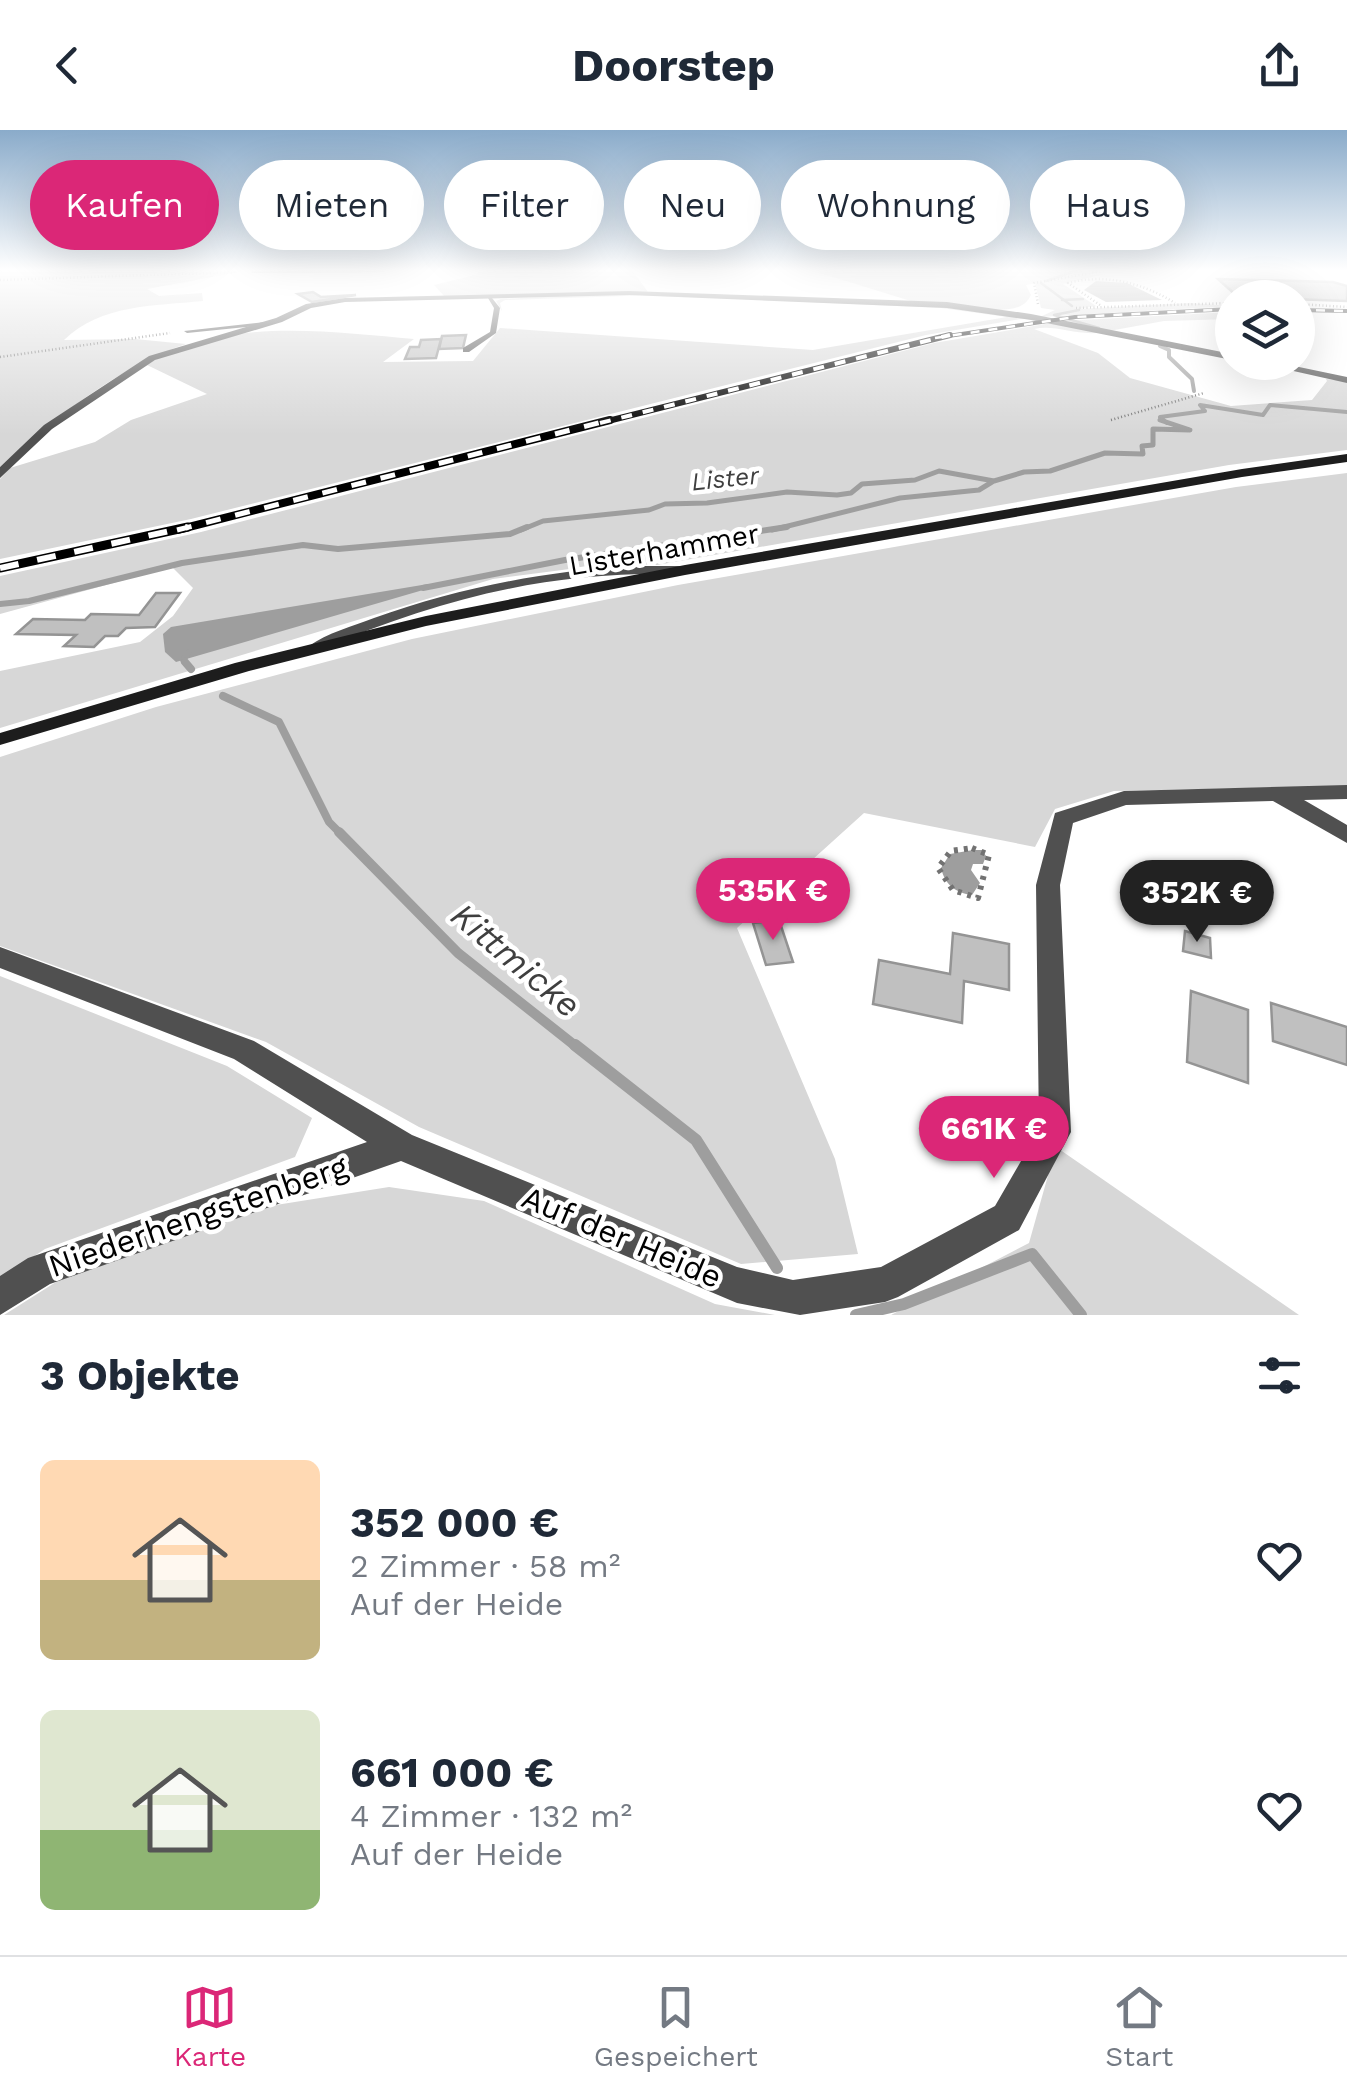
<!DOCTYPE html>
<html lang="de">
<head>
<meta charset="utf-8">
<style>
	:root { --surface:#fff; --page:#f6f6f7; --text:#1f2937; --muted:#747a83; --line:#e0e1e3; --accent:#db2777 }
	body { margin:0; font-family:"Work Sans",sans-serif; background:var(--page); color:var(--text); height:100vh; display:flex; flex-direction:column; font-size:38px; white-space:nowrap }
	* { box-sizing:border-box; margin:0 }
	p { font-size:32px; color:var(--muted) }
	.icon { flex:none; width:55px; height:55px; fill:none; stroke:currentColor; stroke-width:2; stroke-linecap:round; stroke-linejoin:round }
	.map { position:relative; height:1185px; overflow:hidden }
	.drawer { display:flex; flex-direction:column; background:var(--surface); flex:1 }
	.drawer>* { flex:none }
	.guide { position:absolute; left:30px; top:30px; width:1288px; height:90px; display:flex; gap:20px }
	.controls { position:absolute; left:1215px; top:150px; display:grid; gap:20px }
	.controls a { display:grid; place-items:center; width:100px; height:100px; border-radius:50%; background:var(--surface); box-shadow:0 10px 40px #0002; font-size:50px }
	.price { position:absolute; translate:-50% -85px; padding:0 22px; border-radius:35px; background:var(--accent); color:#fff; font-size:32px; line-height:65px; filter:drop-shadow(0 2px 5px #0008) }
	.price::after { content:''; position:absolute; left:50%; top:60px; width:30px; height:22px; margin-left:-15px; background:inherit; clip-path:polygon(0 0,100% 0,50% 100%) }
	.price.active { background:#222; color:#fff }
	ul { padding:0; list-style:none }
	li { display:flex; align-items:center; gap:30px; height:250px; padding:0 40px }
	li span { display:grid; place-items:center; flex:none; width:280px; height:200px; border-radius:15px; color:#555 }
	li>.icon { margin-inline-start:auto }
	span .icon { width:120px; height:120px; fill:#fffc; stroke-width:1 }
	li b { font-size:42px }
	h2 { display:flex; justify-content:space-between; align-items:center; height:120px; padding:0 40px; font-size:42px }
	.chip { padding:0 35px; border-radius:45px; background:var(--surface); box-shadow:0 10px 40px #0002; font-size:35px; line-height:90px }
	.chip.active { background:var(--accent); color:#fff }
	header { display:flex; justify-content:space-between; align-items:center; height:130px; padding:0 40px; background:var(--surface); font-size:45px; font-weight:700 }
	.menu { display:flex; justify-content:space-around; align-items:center; height:140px; border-top:2px solid var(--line); background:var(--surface); font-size:28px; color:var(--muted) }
	.menu a { display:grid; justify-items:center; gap:5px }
	.menu .active { color:var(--accent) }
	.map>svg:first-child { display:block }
</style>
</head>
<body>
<header><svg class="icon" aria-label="back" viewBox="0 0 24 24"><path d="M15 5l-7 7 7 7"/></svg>Doorstep<svg class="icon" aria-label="share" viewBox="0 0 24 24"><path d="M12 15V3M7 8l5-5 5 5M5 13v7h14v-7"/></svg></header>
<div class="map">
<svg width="1347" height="1185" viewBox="0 0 1347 1185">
	<rect width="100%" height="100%" fill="#fff"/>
	<!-- green -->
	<g fill="#d7d7d7">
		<path d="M0,139h255l-108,20 12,7 43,-3 1,8c-49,5 -102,3 -139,39l71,-1 51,5c-64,21 -137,77 -186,123z"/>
		<path d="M483,139h148l17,23 -201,7 -13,-14 41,-10z"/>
		<path d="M807,139l298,1 -18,5 18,-1 -42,10 33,22 -18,3 111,-6 43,3 -192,11 15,-7 -14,-2 -6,-25 -9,2 5,10c-6,13 -18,14 -31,15l-86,-8z"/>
		<path d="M601,164l324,11 102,13 -101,17 -735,184 -191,40v-80l10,-11 85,-26 36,-22 76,-26 -60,-29c75,-49 183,-33 267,-26l-31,23 90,-1 27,-33 313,22 194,-33 -66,-9 -287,-13 -149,5 -5,3 2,8 -6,-10 5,-2z"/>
		<path d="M1232,182v7l-68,2 -55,10 -48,-10z"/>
		<path d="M1051,193l52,9c-24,5 -47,-8 -69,-3l64,24 32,25 101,28 81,-6 15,-19 -1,-2 21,2v69l-118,15 -572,100 -41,-2 -123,16 -493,149v-57l140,-29 33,-26 20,-28 -21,-21 -172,47v-38l201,-44 733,-189z"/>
		<path d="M1347,343v313l-233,5 -59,18 -20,38 -171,-34 -127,115 98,231 23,95 -117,10 -322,-137 -153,-85 -266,-96v-189l156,-50 256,-68 266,-54 558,-98z"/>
		<path d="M0,846l227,90 85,52 -17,39 -250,92 -45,30z"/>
		<path d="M1056,1017l243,168h-422h14l138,-72z"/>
		<path d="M389,1057l95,14 231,103 60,11h-771l52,-33 163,-68z"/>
	</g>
	<!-- water -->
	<g fill="#9e9e9e">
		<path d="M1096,151l31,2 35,17 -56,2 -22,-12z"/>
		<path d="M428,454l2,4 -254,74 -11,-10 -2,-18 8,-7z"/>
		<path d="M973,720h9l4,6 -3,8h-10l-2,6 9,13 -8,12c-16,-2 -27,-10 -31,-27l9,-14z"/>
	</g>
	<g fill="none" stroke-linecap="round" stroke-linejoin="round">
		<!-- stream-far6 -->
		<g stroke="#9e9e9e" stroke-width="2.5">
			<path d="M1046,151l35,-12"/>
			<path d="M1041,153l31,23"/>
			<path d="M1062,170l21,-1"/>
			<path d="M1079,180l-25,5 45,13"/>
		</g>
		<!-- stream-far5 -->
		<g stroke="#9e9e9e" stroke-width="4">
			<path d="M1160,216l9,4v7l23,22 2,12"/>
			<path d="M1167,293l-7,-6 45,-6 -5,-6 63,10 7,-10 77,7"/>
		</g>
		<!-- stream-far4 -->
		<g stroke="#9e9e9e" stroke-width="5">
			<path d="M521,400l22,-9 106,-11 16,-6 42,-1 80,-11 50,3 14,-2 11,-9 53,-4 24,-9 55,10 30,-9 26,-1 55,-18 38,1 -1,-8 11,-1v-16l37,1 -30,-10"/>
			<path d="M772,400l128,-32 79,-8 13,-8"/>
		</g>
		<!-- stream-far3 -->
		<g stroke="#9e9e9e" stroke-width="6">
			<path d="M423,458l142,-28 222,-33"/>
			<path d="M0,474l29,-3 153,-38 121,-18 35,4 172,-15 17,-7"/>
			<path d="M187,535l-4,-5 5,-7"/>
		</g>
		<!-- stream-far2 -->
		<g stroke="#9e9e9e" stroke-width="8">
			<path d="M185,532l6,7"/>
			<path d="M223,566l56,26 50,100 12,12"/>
		</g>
		<!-- stream-far1 -->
		<path stroke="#9e9e9e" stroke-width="10" d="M339,702l119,121 120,95"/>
		<!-- stream -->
		<g stroke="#9e9e9e" stroke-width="12">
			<path d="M575,915l121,95 81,128"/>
			<path d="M856,1185l48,-11 128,-50 49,61"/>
		</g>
	</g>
	<!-- building -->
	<g fill="#c0c0c0" stroke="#949494" stroke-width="2.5">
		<path d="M1218,149l115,3 14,4v15l-109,-4z"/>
		<path d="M313,162l8,5 35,-2 -44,7 -14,-8z"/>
		<path d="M466,205l-3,13 -24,1 3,-13z"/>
		<path d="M441,209l-5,19 -31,1 5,-12h9l2,-7z"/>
		<path d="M156,463h24l-25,34 -29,1 -8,8h-13l-11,11 -30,-1 12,-11 -60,-1 17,-15 52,1 6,-6 48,1z"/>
		<path d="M779,790l14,42 -27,3 -13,-42z"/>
		<path d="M1185,801l25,7 1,20 -28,-7z"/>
		<path d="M953,803l56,11v46l-45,-9 -2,42 -89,-19 6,-44 71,14z"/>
		<path d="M1191,861l57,19v73l-61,-21z"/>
		<path d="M1271,873l76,24v38l-74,-24z"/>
	</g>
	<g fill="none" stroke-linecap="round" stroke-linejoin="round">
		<!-- path-far1 -->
		<g stroke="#727272" stroke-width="2.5" stroke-dasharray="1 2.5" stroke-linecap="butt">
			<path d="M0,150l237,-8"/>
			<path d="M1038,174l-4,-21 79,-14"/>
			<path d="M1298,174l49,3"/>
			<path d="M1100,175l-32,-22c37,-10 75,0 107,20"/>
			<path d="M1076,178l156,-5"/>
			<path d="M0,227l170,-24"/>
			<path d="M1111,290l93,-27"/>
		</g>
		<!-- path -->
		<path stroke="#727272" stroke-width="6" stroke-dasharray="4 6" stroke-linecap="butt" d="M972,718l17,7 -11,43 -25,-8 -15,-22 13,-17z"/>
		<!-- lane -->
		<g fill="#505050" fill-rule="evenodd">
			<path d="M488,168h4l8,10 -4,25 -27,19h-6v-4l27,-16 4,-24z"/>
			<path d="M265,192l2,3 -80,8 -3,-2z"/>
			<path d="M634,436h47l6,4 -6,4c-133,-3 -238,24 -360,75h-10l-2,-3c18,-13 44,-20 65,-28 84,-30 170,-47 260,-52z"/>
		</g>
		<!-- street -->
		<g fill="#505050" fill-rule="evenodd">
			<path d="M249,139l132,1 4,2 -133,1z"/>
			<path d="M629,161l318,11 84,12 201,40v6l-201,-40 -84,-12 -318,-13 -284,7 -34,6 -29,14 -127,38 -103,69 -52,49v-11l44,-42 105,-69 127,-38 30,-14 39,-6z"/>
			<path d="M1253,232h22l72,15v6z"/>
			<path d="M1347,655v14l-43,1 43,25v18l-74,-42 -147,4 -53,18 -13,62 11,247 -52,98 -121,67 -13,5 -85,13 -63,-12 -336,-142 -351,123 -50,31v-39l28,-18 339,-116 -133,-83 -234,-91v-21l254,94 158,94 325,132 56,13 88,-13 114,-61 44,-76 -3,-245 19,-72 69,-22z"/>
		</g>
		<!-- secondary -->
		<path fill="#1d1d1d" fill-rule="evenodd" d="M1347,324v8l-105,15 -557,98 -259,51 -177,45 -249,74v-12l235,-70 191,-47 259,-51 557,-96z"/>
		<!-- rail-far3 casing -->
		<g stroke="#000" stroke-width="4">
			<g id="rail-far3">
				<path d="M1298,180l49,1"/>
				<path d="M935,208l140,-21 157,-8"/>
			</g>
		</g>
		<!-- rail-far2 casing -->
		<g stroke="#000" stroke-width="6">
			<path id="rail-far2" d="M600,293l350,-88"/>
		</g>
		<!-- rail-far1 casing -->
		<g stroke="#000" stroke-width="8">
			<path id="rail-far1" d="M177,400l433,-110"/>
		</g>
		<!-- rail casing -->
		<g stroke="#000" stroke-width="9">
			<path id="rail" d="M0,438l188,-41"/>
		</g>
		<!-- rail-far3 -->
		<use href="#rail-far3" stroke="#fff" stroke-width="2.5" stroke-dasharray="9" stroke-linecap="butt"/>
		<!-- rail-far2 -->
		<use href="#rail-far2" stroke="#fff" stroke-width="4" stroke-dasharray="11" stroke-linecap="butt"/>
		<!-- rail-far1 -->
		<use href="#rail-far1" stroke="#fff" stroke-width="5" stroke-dasharray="15" stroke-linecap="butt"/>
		<!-- rail -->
		<use href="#rail" stroke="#fff" stroke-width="6" stroke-dasharray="19" stroke-linecap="butt"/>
	</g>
	<!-- sky -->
	<linearGradient id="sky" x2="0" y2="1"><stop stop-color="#8aabca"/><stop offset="0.46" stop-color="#fff"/><stop offset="1" stop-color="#fff" stop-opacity="0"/></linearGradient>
	<rect width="1347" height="305" fill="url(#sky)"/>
	<g text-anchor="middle" stroke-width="9" stroke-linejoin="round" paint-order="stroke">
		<!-- far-water labels -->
		<g font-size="25" font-style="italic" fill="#3f3f3f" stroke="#fff">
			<text transform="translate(725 348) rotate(-6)" y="9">Lister</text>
		</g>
		<!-- street labels -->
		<g font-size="28" fill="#000" stroke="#fff">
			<text transform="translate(664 419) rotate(-10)" y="10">Listerhammer</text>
		</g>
		<!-- near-street labels -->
		<g font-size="32" fill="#000" stroke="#fff">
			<text transform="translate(198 1086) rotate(-19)" y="11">Niederhengstenberg</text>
			<text transform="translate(622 1107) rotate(23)" y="11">Auf der Heide</text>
		</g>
		<!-- near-water labels -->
		<g font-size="35" font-style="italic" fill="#3f3f3f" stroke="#fff">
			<text transform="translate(516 830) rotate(40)" y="12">Kittmicke</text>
		</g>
	</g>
</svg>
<div class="controls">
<a><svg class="icon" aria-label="layers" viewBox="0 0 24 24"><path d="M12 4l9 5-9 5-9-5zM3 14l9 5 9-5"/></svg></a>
</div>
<b class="price" style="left:773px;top:813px">535K €</b>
<b class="price active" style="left:1197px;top:815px">352K €</b>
<b class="price" style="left:994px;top:1051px">661K €</b>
<div class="guide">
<a class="chip active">Kaufen</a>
<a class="chip">Mieten</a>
<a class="chip">Filter</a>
<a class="chip">Neu</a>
<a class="chip">Wohnung</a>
<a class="chip">Haus</a>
</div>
</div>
<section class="drawer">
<h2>3 Objekte<svg class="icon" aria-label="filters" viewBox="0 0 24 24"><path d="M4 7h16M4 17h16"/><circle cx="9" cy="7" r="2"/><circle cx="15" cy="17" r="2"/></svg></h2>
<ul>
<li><span style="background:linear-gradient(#ffd9b3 60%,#c2b280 0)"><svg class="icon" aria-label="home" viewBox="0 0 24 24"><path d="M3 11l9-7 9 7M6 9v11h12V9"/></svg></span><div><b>352 000 €</b><p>2 Zimmer · 58 m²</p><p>Auf der Heide</p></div><svg class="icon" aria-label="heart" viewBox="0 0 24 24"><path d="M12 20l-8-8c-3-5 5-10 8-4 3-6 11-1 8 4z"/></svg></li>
<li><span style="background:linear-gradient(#dfe7d0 60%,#8fb573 0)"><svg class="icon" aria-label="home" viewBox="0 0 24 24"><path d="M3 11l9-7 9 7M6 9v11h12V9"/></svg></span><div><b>661 000 €</b><p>4 Zimmer · 132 m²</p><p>Auf der Heide</p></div><svg class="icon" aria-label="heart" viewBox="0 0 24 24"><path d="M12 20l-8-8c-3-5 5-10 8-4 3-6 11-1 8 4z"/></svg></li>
</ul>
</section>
<nav class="menu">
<a class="active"><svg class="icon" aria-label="map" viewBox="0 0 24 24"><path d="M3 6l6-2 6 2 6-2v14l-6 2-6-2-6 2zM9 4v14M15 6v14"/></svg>Karte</a>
<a><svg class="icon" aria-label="saved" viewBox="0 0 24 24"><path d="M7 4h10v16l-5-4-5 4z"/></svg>Gespeichert</a>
<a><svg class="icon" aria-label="home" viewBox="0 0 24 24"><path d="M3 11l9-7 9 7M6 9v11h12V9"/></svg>Start</a>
</nav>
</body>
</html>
